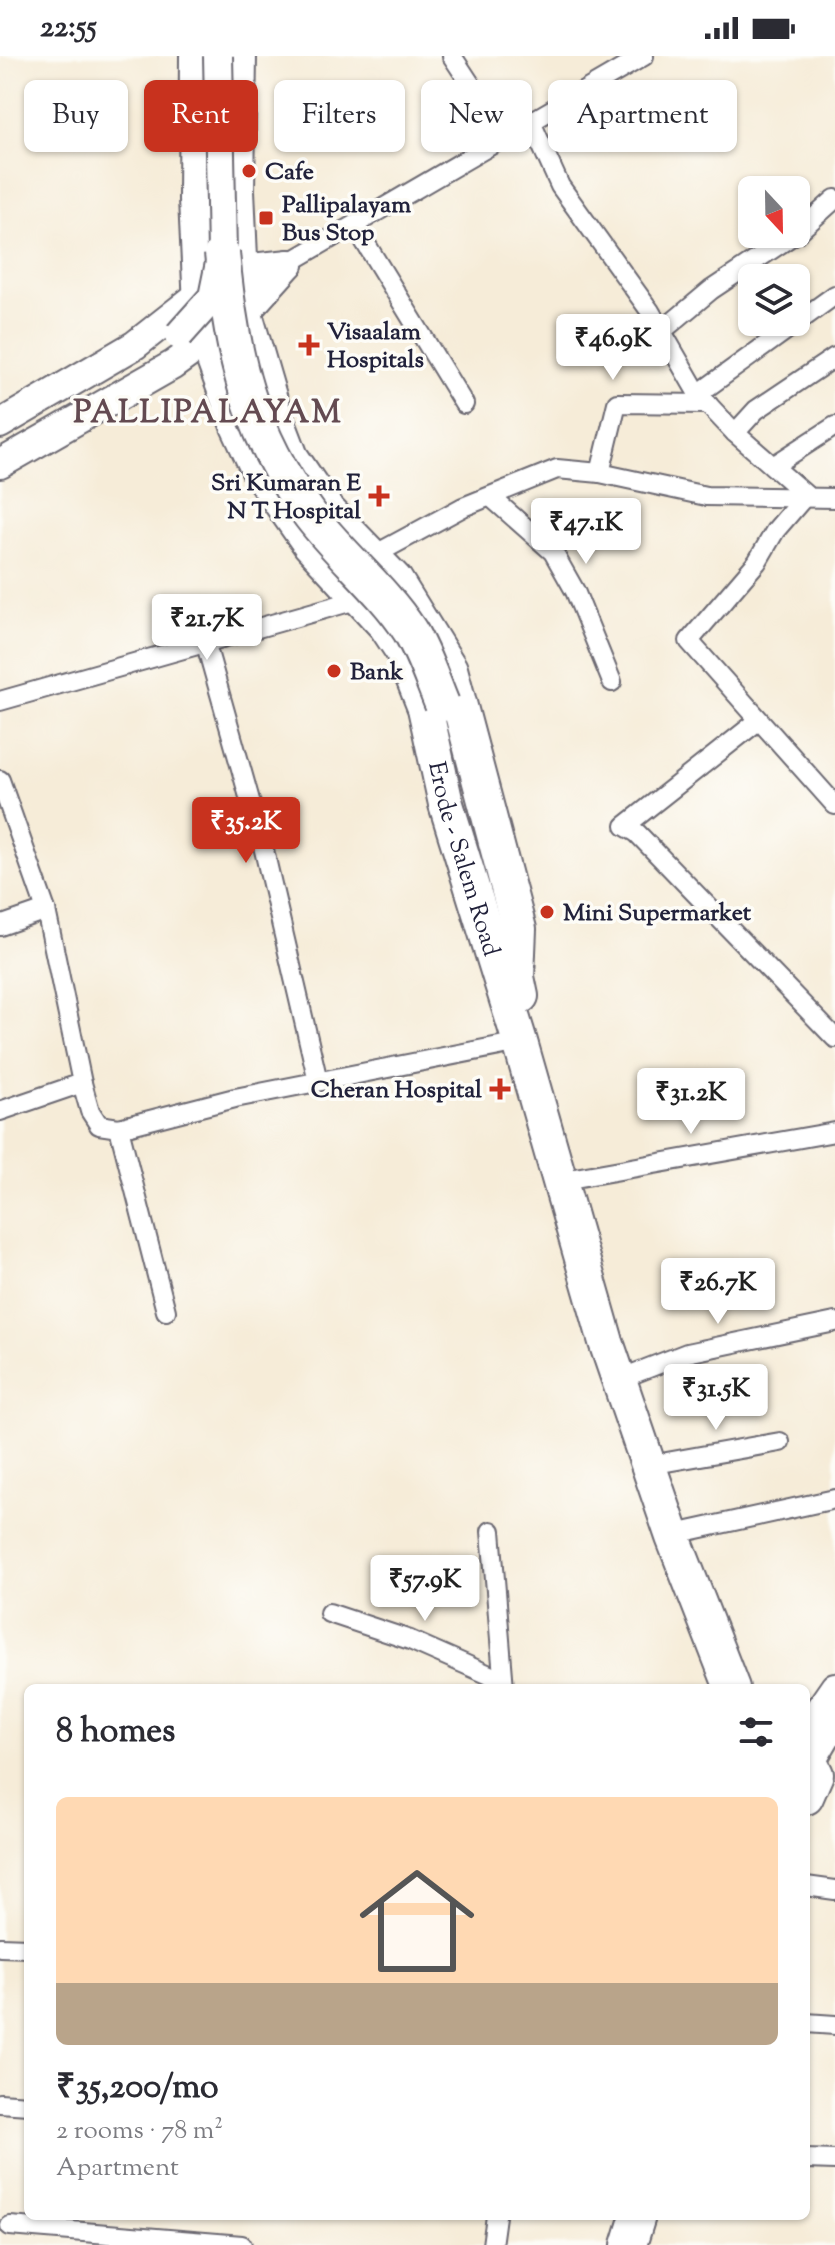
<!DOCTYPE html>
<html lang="en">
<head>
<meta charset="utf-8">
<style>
	:root { --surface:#fff; --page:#f7f7f7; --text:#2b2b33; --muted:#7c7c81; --line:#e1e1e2; --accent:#c8321e }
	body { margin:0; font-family:"Sorts Mill Goudy",serif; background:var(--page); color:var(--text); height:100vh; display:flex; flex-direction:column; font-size:30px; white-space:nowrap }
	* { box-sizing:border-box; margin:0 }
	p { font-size:26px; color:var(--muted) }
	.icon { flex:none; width:44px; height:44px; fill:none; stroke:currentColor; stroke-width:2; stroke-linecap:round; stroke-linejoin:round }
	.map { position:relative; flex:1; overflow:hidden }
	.side { position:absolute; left:24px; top:1628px; width:786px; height:536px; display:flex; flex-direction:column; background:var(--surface); border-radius:12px; box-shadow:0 2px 6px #0004 }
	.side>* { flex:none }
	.top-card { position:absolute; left:24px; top:24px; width:788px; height:72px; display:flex; gap:16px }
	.needle { width:52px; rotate:158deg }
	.buttons { position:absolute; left:738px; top:120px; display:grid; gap:16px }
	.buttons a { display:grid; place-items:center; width:72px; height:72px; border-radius:12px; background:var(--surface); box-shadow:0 2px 6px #0004; font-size:40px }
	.price { position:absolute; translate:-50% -68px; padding:0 18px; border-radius:8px; background:#fff; color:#222; font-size:26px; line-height:52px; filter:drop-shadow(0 2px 4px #0008) }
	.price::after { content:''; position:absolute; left:50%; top:48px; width:24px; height:18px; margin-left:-12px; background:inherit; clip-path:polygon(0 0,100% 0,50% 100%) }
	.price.on { background:var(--accent); color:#fff }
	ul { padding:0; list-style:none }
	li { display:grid; align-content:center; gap:16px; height:424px; padding:0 32px }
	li+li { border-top:2px solid var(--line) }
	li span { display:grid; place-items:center; height:248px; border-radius:12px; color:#555 }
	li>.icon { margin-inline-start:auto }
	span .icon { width:144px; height:144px; fill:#fffc; stroke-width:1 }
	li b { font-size:34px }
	h2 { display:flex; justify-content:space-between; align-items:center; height:96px; padding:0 32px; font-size:34px }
	.pill { padding:0 28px; border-radius:12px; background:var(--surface); box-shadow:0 2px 6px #0004; font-size:28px; line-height:72px }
	.pill.on { background:var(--accent); color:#fff }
	.status { display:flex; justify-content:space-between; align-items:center; height:56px; padding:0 40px; background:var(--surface); direction:ltr }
	.status svg { height:22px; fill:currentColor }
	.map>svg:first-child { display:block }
</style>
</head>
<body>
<div class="status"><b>22:55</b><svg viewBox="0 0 49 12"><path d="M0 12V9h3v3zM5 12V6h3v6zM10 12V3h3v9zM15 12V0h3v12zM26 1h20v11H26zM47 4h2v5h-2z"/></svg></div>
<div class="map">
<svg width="835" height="2189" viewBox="0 0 835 2189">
	<rect width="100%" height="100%" fill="#fdfcf7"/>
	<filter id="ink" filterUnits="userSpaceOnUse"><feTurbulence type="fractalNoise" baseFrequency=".0125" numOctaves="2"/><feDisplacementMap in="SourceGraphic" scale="16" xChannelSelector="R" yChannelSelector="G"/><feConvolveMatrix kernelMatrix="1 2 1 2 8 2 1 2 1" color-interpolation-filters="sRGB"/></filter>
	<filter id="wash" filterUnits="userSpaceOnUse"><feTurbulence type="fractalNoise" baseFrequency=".006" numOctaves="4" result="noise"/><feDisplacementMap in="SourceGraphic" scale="32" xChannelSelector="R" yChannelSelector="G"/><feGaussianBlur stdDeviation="1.8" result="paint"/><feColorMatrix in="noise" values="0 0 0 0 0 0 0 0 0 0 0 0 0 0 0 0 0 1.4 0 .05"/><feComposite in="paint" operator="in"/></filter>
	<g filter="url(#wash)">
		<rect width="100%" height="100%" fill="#f6ecd8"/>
	</g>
	<g filter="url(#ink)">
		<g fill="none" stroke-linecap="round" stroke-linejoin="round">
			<!-- street casing -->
			<g stroke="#6c6972" stroke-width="22">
				<g id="street">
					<path d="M452,0l52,79"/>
					<path d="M531,66l29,64 90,125 48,83 37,39 71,62 -31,36 -18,31 -68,79 146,164"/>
					<path d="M355,170l109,178"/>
					<path d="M796,178l39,-35"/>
					<path d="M280,212l364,-212"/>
					<path d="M662,275l49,-41 84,-56"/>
					<path d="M698,338l137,-99"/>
					<path d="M735,377l21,-23 79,-53"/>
					<path d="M773,410l62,-40"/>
					<path d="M600,417l17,-70 91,1"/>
					<path d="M492,442l61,54 22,39 37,91"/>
					<path d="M365,504l98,-53 94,-38 43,4 106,23 129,2"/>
					<path d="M205,585l59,209 54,231"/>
					<path d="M0,645l367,-104"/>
					<path d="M758,665l-133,105 12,7 198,205"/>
					<path d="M0,724l46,130 36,173 8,28 9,14 20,3 116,-30 290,-57"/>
					<path d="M0,870l46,-16"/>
					<path d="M0,1055l82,-28"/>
					<path d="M119,1072l47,183"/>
					<path d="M558,1125l277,-49"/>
					<path d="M620,1323l67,-26 148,-31"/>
					<path d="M661,1407l119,-21"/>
					<path d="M491,1475l13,157"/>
					<path d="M684,1476l151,-33"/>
					<path d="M329,1557l81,27 93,41"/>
					<path d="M806,1830l29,4"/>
					<path d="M0,1891l28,1"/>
					<path d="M806,1967l29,2"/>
					<path d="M0,2047l28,2"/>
					<path d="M806,2103l29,1"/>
					<path d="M10,2170l232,19"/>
					<path d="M492,2189l4,-29"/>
				</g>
			</g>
			<!-- primary casing -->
			<g stroke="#6c6972" stroke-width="32">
				<g id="primary">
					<path d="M0,368l135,-79 66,-52 39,-24 49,-5"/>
					<path d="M0,408l173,-99 72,-52 44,-49"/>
					<path d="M806,1673l29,-42"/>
					<path d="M812,1704l23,-39"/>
				</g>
			</g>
			<!-- highway casing -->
			<g stroke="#6c6972" stroke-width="38">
				<g id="highway">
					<path id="s1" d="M197,0l-1,143 6,128 36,99 21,45 51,73 76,82 16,24 23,58 21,96 74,238 86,300 67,195 59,151"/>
					<path d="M239,0l-2,134 5,114 31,106 18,47 36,53 68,70 55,89 69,260 -2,48 4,19"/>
					<path d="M806,1698l10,20 -10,23"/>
					<path d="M629,2189l9,-29"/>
				</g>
			</g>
			<!-- street -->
			<use href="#street" stroke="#fff" stroke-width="18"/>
			<!-- primary -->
			<use href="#primary" stroke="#fff" stroke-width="28"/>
			<!-- highway -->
			<use href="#highway" stroke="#fff" stroke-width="34"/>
			<!-- primary-bridge casing -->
			<g stroke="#6c6972" stroke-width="32" stroke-linecap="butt">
				<path id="primary-bridge" d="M179,279l34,-38 9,-44 -4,-197"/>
			</g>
			<!-- highway-bridge casing -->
			<g stroke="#6c6972" stroke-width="38" stroke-linecap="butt">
				<path id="highway-bridge" d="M222,197c9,101 27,180 88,262 31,41 72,73 100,116 14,23 22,49 32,73"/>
			</g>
			<!-- primary-bridge -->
			<use href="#primary-bridge" stroke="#fff" stroke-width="28"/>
			<!-- highway-bridge -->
			<use href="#highway-bridge" stroke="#fff" stroke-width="34"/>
		</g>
	</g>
	<!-- markers -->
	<g fill="#c8321e" stroke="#fdfcf7" stroke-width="3">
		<circle cx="249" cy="115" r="8"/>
		<rect x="258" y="154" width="16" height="16" rx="4"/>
		<path d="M305 277h8v8h8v8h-8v8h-8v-8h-8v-8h8z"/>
		<path d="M375 428h8v8h8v8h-8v8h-8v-8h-8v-8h8z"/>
		<circle cx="334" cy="615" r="8"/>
		<circle cx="547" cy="856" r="8"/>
		<path d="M496 1021h8v8h8v8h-8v8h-8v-8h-8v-8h8z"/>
	</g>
	<g text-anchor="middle" stroke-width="7" stroke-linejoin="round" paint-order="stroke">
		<!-- poi labels -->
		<g font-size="24" font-weight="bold" fill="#22223b" stroke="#fdfcf7" text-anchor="start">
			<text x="265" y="123">Cafe</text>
			<text x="282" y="156">Pallipalayam<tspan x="282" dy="28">Bus Stop</tspan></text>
			<text x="327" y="283">Visaalam<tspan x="327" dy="28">Hospitals</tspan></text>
			<text x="361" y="434" text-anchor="end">Sri Kumaran E<tspan x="361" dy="28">N T Hospital</tspan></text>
			<text x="350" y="623">Bank</text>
			<text x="563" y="864">Mini Supermarket</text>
			<text x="482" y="1041" text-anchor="end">Cheran Hospital</text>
		</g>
		<!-- street labels -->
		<g font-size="24" fill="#22223b" stroke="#fdfcf7">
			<text dy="8" stroke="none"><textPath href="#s1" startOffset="874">Erode - Salem Road</textPath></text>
		</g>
		<!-- district labels -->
		<g font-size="32" font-weight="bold" letter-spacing="2" fill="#634a51" stroke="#fdfcf7">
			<text x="208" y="366">PALLIPALAYAM</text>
		</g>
	</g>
</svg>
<div class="buttons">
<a><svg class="needle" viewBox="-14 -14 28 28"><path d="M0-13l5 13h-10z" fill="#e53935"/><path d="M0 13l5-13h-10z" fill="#7c7c81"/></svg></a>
<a><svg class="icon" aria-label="layers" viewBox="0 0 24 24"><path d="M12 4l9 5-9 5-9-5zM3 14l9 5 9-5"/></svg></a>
</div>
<b class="price" style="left:613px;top:326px">₹46.9K</b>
<b class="price" style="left:586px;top:510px">₹47.1K</b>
<b class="price" style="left:207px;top:606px">₹21.7K</b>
<b class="price on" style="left:246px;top:809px">₹35.2K</b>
<b class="price" style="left:691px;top:1080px">₹31.2K</b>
<b class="price" style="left:718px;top:1270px">₹26.7K</b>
<b class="price" style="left:716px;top:1376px">₹31.5K</b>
<b class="price" style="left:425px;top:1567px">₹57.9K</b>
<div class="top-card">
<a class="pill">Buy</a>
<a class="pill on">Rent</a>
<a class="pill">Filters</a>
<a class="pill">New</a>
<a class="pill">Apartment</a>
</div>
<section class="side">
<h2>8 homes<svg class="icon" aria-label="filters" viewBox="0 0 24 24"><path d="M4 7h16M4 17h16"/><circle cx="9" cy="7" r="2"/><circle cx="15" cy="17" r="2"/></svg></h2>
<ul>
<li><span style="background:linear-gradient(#ffd9b3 75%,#b9a48a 0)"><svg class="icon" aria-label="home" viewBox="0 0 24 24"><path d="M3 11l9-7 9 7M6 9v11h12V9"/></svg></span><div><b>₹35,200/mo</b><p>2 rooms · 78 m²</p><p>Apartment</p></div></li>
</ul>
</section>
</div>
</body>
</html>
